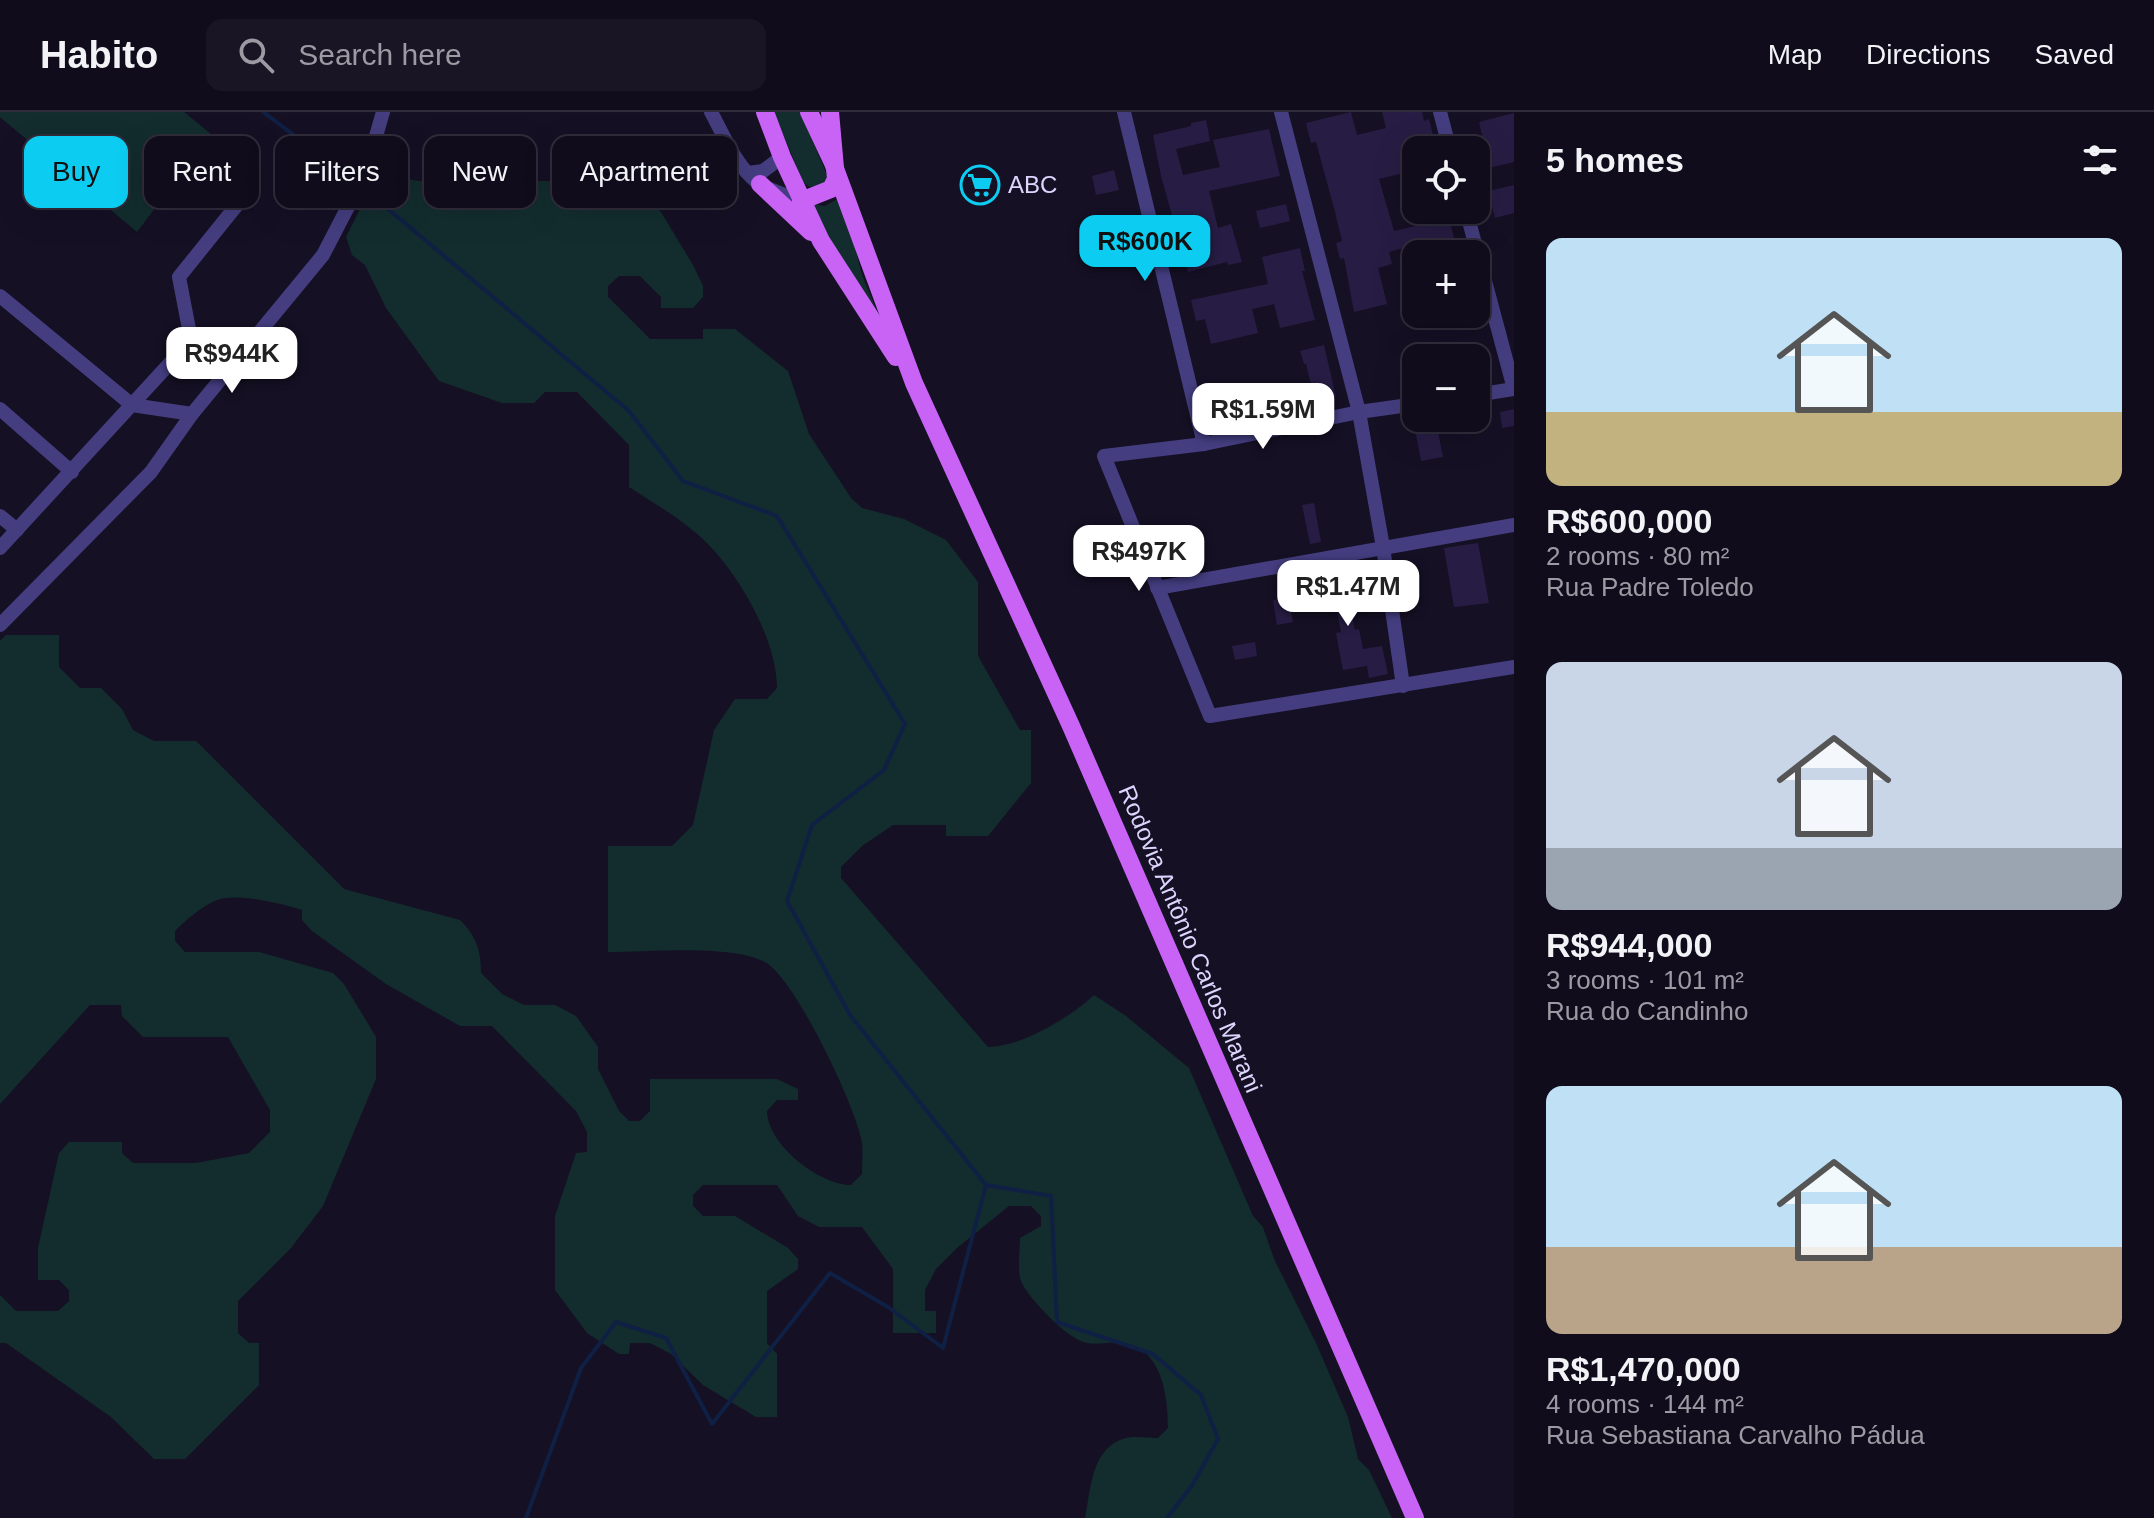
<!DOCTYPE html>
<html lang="en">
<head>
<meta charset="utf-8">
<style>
	:root { --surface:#100c1b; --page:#191524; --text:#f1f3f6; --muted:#9c9ba3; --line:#302c3a; --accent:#0dccf1 }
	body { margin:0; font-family:Arial,sans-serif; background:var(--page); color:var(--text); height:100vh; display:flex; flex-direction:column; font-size:30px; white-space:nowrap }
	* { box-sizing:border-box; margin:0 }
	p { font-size:26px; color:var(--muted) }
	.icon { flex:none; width:44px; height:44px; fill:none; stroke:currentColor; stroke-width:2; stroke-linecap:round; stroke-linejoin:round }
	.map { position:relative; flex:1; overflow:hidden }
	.side { display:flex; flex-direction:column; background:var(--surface); width:640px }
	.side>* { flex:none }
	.guide { position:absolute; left:24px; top:24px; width:760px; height:72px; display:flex; gap:16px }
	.tools { position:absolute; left:1402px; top:24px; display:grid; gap:16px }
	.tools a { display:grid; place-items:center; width:88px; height:88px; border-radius:16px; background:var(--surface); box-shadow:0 8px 32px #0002,0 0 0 2px var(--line); font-size:40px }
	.price { position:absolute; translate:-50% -68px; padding:0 18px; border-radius:16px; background:#fff; color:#222; font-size:26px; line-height:52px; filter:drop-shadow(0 2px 4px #0008) }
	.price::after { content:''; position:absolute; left:50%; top:48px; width:24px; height:18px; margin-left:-12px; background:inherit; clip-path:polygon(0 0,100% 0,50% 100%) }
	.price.current { background:var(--accent); color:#111 }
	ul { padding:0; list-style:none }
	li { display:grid; align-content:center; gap:16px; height:424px; padding:0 32px }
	li span { display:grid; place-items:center; height:248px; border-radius:16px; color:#555 }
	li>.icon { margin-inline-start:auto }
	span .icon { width:144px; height:144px; fill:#fffc; stroke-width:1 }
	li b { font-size:34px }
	h2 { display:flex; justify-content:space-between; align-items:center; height:96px; padding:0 32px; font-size:34px }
	.pill { padding:0 28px; border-radius:16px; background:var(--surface); box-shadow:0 8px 32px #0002,0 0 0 2px var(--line); font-size:28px; line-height:72px }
	.pill.current { background:var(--accent); color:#111 }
	header { display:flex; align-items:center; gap:48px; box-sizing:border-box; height:112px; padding:0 40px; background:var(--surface); border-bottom:2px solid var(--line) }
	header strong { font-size:38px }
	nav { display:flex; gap:44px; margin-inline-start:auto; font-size:28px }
	.search { width:560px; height:72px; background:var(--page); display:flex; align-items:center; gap:20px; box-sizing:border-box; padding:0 28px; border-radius:16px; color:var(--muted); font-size:30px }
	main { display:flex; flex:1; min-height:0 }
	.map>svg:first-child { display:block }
</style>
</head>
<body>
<header>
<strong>Habito</strong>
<div class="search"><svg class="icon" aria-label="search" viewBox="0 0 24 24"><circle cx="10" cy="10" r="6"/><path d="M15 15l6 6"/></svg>Search here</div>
<nav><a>Map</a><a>Directions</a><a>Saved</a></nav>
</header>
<main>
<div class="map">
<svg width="1514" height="1406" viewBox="0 0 1514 1406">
	<rect width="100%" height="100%" fill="#151024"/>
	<!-- green -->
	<g fill="#132d2e">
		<path d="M0,0h184l27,22 -74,98 -137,-115z"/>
		<path d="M774,0h26l27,63 -1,6 -5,5 -11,1 -7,-5z"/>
		<path d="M402,66l16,3h190l42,21 11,10 32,53 10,21v11l-10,11h-32v-11l-21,-21h-21l-11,10v11l42,42h53v-10h32l53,42 21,63 42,64 11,10 42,11 42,21 32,42v74l42,74h11v53l-43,53h-42v-11h-53l-31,21 -21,21v11l147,169c33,0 83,-30 106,-52l32,21 63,52 64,148 10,11 11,32 42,84 32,74 10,42 11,11 23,48h-307c6,-29 6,-71 41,-80 9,-2 22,0 32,0l10,-10c0,-32 -6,-79 -44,-85 -12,-2 -25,2 -37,0 -19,-3 -59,-45 -66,-62 -4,-11 -1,-31 -1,-43l21,-12v-10l-10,-10h-22l-52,42 -21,21 -11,21v21h11v22h-43v-64l-31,-42h-43l-21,-11 -21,-31h-74l-10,10v11l10,10h32l53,32 10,11v10l-31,22v52l10,11v63h-21l-53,-32 -32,-31 -21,-11h-20l-1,11h-10l-32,-21 -32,-43v-74l21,-63 11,-1v-20l-11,-21 -84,-85h-32l-74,-42 -74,-53 -10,-11v-10c-21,-7 -67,-18 -87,-9 -14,6 -29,19 -40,30v10l10,11h74l74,21 11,11 32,53v42l-53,127 -32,42 -53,53v32l11,10h10v42l-74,74h-31l-43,-42 -105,-74h-6v-48l16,16h42l11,-10v-11l-10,-10h-21v-32l21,-95 10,-11h53v11l11,10h63l53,-10 21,-21v-22l-42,-73h-85l-21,-21 -1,-11h-31l-90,99v-463l6,-6h53v32l21,21h21l21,21 11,21 21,11h42l148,148 116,31c17,17 21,31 21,53l21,21 22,11h31l21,11 22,31v22l21,42 10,10h11l10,-10v-32h127l21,10v11h-21l-10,11c0,33 52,74 84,74l11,-11c0,-10 1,-21 0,-31 -5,-34 -67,-165 -97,-181 -34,-18 -116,-10 -157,-10v-106h64l21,-21 21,-95 21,-31h32l10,-11c0,-52 -45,-128 -86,-159 -19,-16 -41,-28 -62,-42v-42l-52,-53h-32l-11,11h-32l-63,-22 -53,-73 -21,-43 -13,-10 -6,-18 20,-40z"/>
		<path d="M839,86l10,27 13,50 33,79 -88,-151 18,3z"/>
	</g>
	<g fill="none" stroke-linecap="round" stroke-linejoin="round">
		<!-- stream -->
		<g stroke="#0f2044" stroke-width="4">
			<path d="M263,0l87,65"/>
			<path d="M369,81l260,218 54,70 94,35 128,208 -21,46 -72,55 -25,76 63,114 136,170 -43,163 -55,-41 -58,-34 -118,151 -46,-86 -50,-16 -35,46 -55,150"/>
			<path d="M986,1073l65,11 6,126 96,32 48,41 17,44 -25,45 -26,34"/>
		</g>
	</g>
	<!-- building -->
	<g fill="#271d44">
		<path d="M1351,0l6,23 29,-7 -4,-16h40l2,9 5,-2 5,20 -9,2 3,9h-12v20l-37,9 15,52 55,-13 9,36h-41l-2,-9 -26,7 3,12 -14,4 9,36 -33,8 -10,-54 -4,1 -4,-16 6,-2 -7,-29 -19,-70 -5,1 -5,-20z"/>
		<path d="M1514,1v49l-38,9v-21l9,-2 -6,-26z"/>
		<path d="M1206,8l4,21 -34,8 7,26 37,-8 -7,-27 56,-11 11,47 -71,15 9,37 13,-4 11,38 -14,3 -1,-3 -39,10 -27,-96 -8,-41 38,-9v-3z"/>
		<path d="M1114,58l5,20 -23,5 -4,-19z"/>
		<path d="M1514,73v28l-19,5 -7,-27z"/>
		<path d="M1286,92l4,17 -30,7 -4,-17z"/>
		<path d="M1300,136l5,23h-3l13,49 -35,8 -6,-24 -22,5 6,24 -47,11 -6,-25 -9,2 -5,-21 77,-16 -6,-27z"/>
		<path d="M1324,233l12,52 -21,5 -9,-38h-2l-4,-13z"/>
		<path d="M1514,297v17l-12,2 -2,-16z"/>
		<path d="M1436,309l7,36 -22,4 -7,-37z"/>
		<path d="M1314,391l7,39 -11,2 -8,-39z"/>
		<path d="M1478,431l11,60 -35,4 -10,-59z"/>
		<path d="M1348,465l2,12 -3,1 8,40 4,-1 4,20 19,-3 6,28 -19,4 -2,-12 -24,4 -7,-37 5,-1 -6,-31 -23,5 -4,-24z"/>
		<path d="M1288,486l5,24 -16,3 -4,-25z"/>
		<path d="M1255,530l2,14 -22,4 -3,-14z"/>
	</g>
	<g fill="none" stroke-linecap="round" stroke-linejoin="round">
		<!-- minor -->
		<g stroke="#443e80" stroke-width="14">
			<path d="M711,0c13,24 25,54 47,71 12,8 29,12 43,18"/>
			<path d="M1124,0l80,332"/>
			<path d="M1281,0l78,300 24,135 20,139"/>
			<path d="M1440,0l10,38"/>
			<path d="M748,61l15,-2 19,-14"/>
			<path d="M1466,98l48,179"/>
			<path d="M0,184l132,109 60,9"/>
			<path d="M1476,283l38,-6"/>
			<path d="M1416,292l-57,8 -155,32 -100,12 106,260 304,-49"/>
			<path d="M0,297l72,63"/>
			<path d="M0,404l17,14"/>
			<path d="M0,436l183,-199 6,-20 -10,-52 70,-87"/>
			<path d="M1157,476l357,-63"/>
			<path d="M0,513l151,-153 41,-58 131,-159 42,-81 18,-62"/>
		</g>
		<!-- major -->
		<g stroke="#c863f6" stroke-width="18">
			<path d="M765,0l17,45 39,84 75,116"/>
			<path d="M809,0l24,51 81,220 157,343 344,792"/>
			<path d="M760,72l51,48"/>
			<path d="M801,89l30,-12 5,-10 -6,-67"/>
		</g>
	</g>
	<!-- icons -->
	<defs>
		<g id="supermarket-ring" transform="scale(2)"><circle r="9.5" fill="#151024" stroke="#0dccf1" stroke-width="1.5"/><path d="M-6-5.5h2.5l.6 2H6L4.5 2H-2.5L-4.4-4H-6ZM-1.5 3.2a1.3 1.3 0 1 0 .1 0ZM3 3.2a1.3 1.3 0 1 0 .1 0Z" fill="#0dccf1"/></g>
	</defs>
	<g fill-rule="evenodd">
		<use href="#supermarket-ring" x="980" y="73"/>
	</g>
	<g text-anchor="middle" stroke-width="6" stroke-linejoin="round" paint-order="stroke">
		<!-- poi labels -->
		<g font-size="24" fill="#dcd5fd" stroke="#151024" text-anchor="start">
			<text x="1008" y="81">ABC</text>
		</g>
		<!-- street labels -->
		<g font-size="24" fill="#dcd5fd" stroke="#151024">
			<text transform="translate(1190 827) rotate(67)" y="8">Rodovia Antônio Carlos Marani</text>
		</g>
	</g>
</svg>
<div class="tools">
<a><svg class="icon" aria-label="locate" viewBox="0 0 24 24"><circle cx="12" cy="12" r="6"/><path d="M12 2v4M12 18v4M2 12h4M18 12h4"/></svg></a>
<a>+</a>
<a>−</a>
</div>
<b class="price current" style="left:1145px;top:171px">R$600K</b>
<b class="price" style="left:232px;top:283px">R$944K</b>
<b class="price" style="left:1263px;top:339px">R$1.59M</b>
<b class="price" style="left:1139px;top:481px">R$497K</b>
<b class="price" style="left:1348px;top:516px">R$1.47M</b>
<div class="guide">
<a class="pill current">Buy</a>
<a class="pill">Rent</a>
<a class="pill">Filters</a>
<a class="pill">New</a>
<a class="pill">Apartment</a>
</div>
</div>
<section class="side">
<h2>5 homes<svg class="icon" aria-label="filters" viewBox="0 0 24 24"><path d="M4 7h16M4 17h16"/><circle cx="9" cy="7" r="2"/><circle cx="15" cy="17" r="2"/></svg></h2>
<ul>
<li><span style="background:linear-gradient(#bfe0f5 70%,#c2b280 0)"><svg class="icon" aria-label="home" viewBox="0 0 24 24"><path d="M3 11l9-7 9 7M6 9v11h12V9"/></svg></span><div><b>R$600,000</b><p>2 rooms · 80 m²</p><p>Rua Padre Toledo</p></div></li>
<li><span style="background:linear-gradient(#c9d6e8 75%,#9aa5b1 0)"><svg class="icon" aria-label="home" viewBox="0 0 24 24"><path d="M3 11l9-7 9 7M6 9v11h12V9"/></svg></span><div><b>R$944,000</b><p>3 rooms · 101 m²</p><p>Rua do Candinho</p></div></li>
<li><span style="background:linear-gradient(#bfe0f5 65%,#b9a48a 0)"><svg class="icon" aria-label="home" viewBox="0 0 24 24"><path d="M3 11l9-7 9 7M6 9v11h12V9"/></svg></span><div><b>R$1,470,000</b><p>4 rooms · 144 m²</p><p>Rua Sebastiana Carvalho Pádua</p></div></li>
</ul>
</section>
</main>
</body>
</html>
